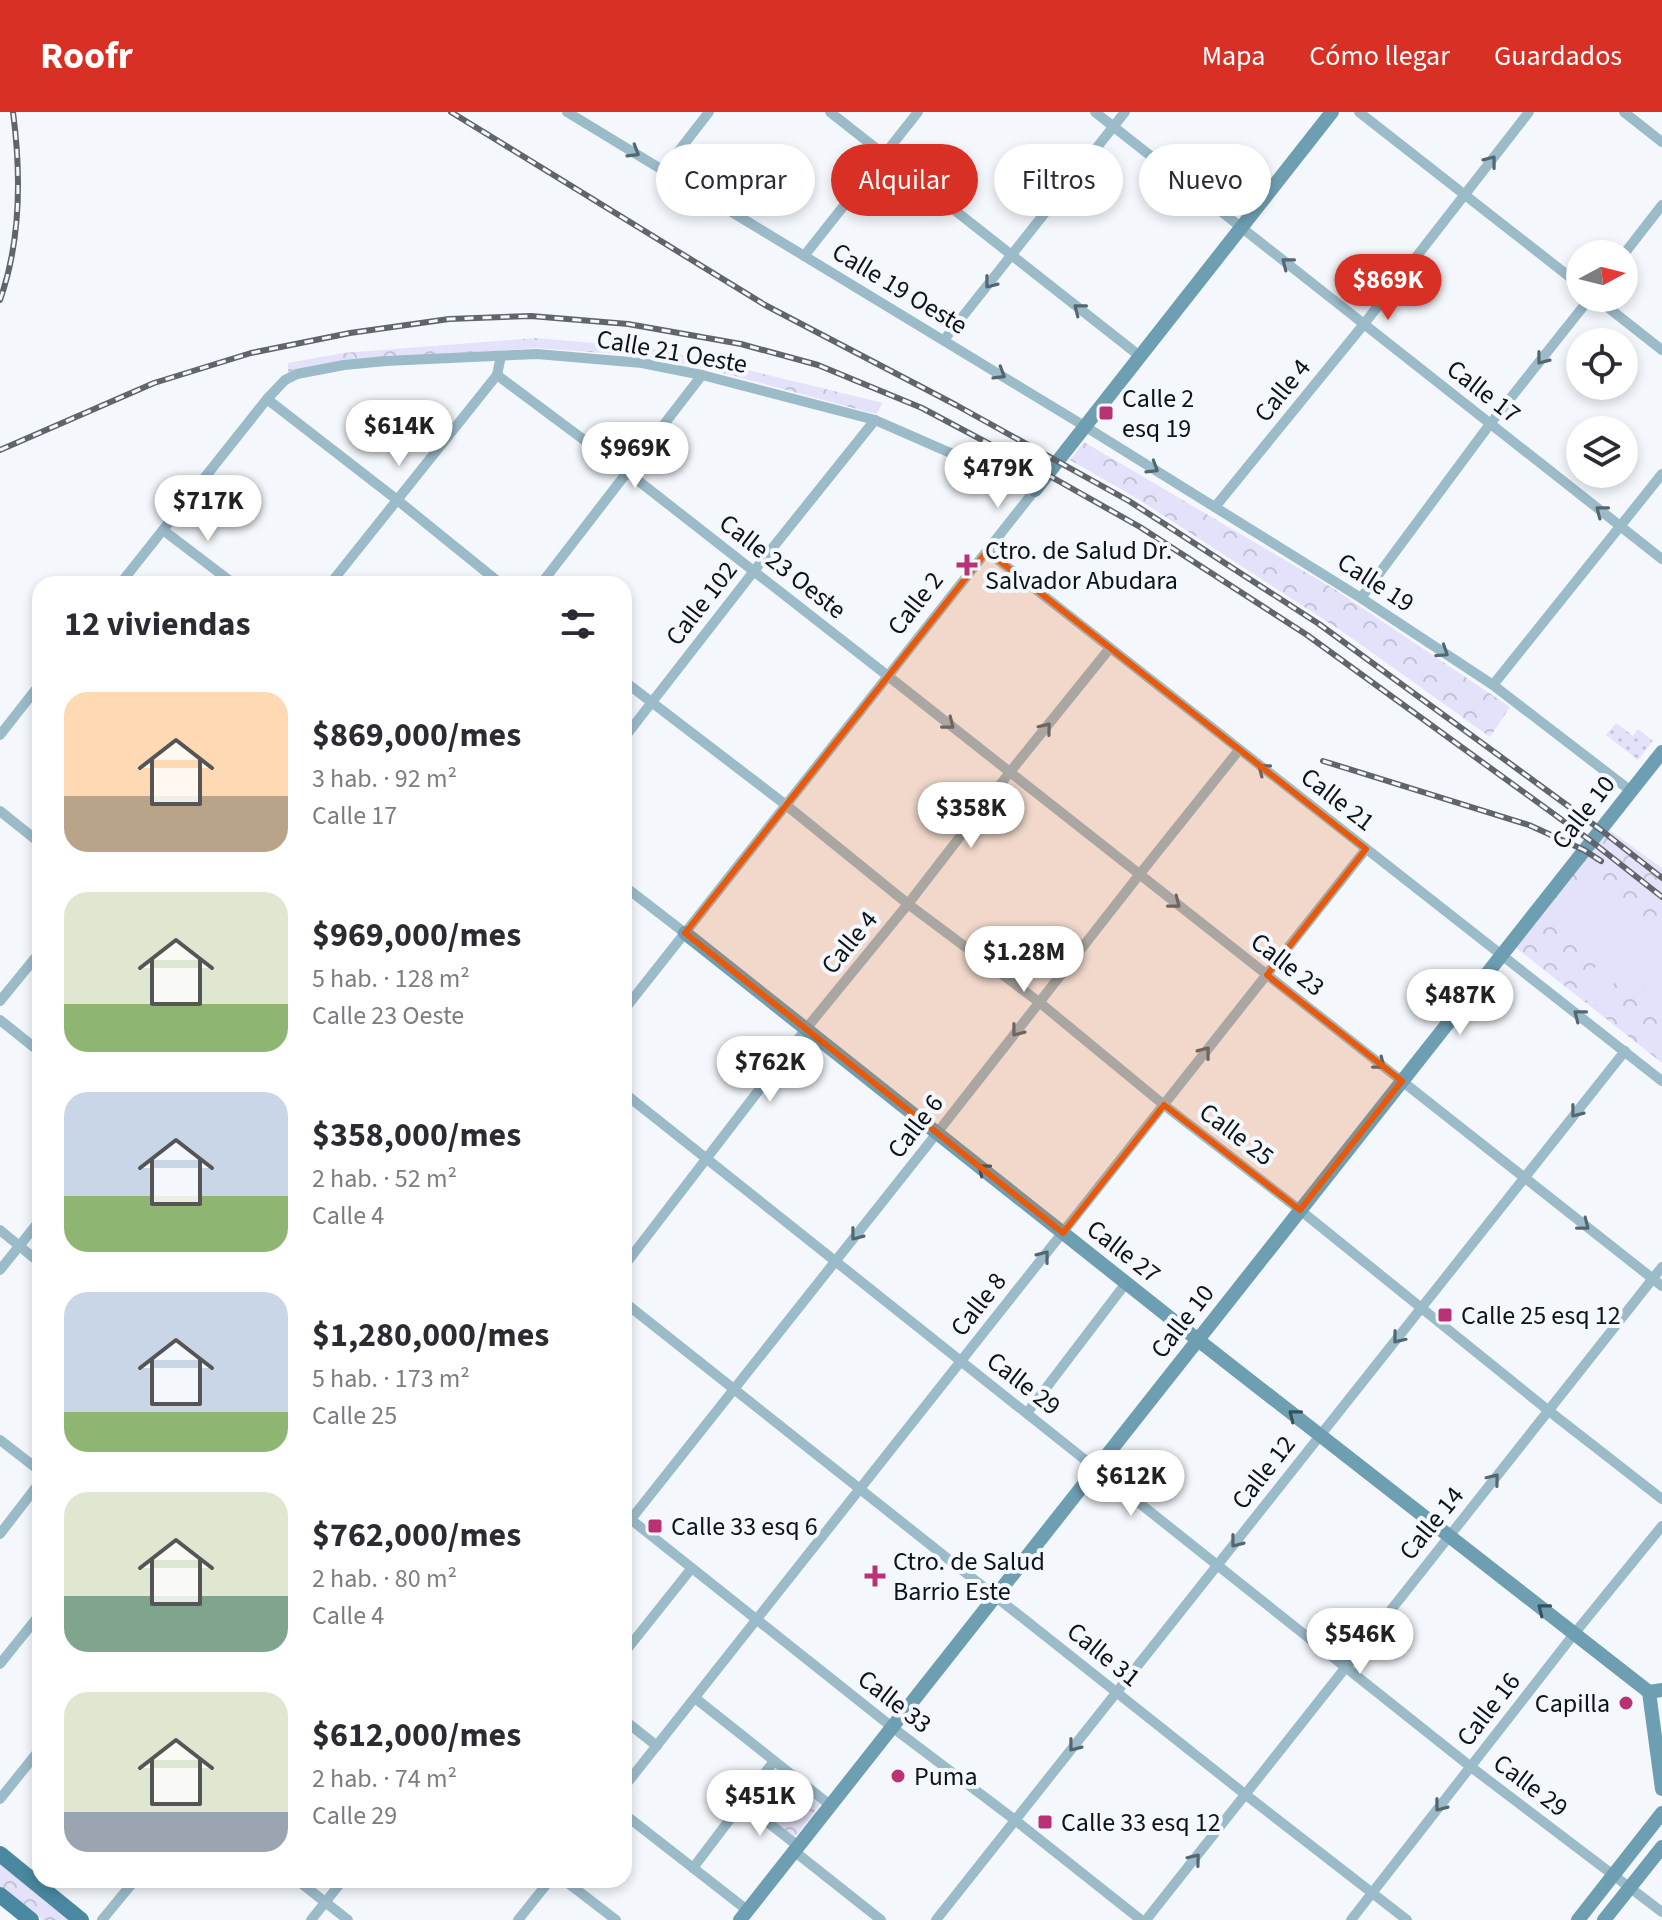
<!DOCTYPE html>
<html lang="es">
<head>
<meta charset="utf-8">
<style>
	:root { --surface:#fff; --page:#f2f2f3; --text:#2b2b33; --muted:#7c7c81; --accent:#d93025 }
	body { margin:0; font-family:"Source Sans 3",sans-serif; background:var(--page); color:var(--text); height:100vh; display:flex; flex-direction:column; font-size:30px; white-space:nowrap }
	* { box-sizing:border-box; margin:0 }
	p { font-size:26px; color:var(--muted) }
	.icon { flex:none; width:44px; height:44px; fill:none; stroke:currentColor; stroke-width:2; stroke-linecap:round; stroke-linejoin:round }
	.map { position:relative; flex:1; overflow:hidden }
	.drawer { position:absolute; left:32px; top:464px; width:600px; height:1312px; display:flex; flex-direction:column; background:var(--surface); border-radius:24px; box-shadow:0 4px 12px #0003 }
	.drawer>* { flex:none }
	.guide { position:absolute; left:656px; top:32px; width:760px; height:72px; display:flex; gap:16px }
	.needle { width:52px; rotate:83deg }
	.tools { position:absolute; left:1566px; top:128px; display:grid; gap:16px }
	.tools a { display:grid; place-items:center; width:72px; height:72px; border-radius:50%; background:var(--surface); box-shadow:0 4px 12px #0003; font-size:40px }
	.price { position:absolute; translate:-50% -68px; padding:0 18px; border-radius:28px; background:#fff; color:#222; font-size:26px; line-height:52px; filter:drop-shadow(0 2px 4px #0008) }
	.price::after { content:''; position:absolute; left:50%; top:48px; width:24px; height:18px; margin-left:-12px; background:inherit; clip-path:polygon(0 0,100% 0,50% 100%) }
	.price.current { background:var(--accent); color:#fff }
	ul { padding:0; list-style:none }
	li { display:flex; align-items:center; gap:24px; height:200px; padding:0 32px }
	li span { display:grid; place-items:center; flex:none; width:224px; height:160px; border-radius:24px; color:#555 }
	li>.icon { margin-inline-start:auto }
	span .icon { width:96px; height:96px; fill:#fffc; stroke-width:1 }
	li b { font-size:34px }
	h2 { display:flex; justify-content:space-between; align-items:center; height:96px; padding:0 32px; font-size:34px }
	.tag { padding:0 28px; border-radius:36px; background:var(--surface); box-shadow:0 4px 12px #0003; font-size:28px; line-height:72px }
	.tag.current { background:var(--accent); color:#fff }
	header { display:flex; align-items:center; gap:48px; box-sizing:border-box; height:112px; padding:0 40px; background:var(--accent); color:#fff }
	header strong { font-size:38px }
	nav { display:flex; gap:44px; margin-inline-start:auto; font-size:28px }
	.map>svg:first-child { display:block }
</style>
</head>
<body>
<header>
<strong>Roofr</strong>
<nav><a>Mapa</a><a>Cómo llegar</a><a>Guardados</a></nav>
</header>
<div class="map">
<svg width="1662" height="1808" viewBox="0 0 1662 1808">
	<defs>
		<pattern id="forest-crowns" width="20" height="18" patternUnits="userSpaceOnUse" patternTransform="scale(2)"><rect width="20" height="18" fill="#e4e2fa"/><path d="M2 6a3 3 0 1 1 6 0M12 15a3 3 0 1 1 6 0" fill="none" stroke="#c2c1d6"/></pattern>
		<pattern id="garden-dots" width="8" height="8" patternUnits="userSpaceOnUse" patternTransform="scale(2)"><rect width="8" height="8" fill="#e4e2fa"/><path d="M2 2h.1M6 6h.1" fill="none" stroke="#c2c1d6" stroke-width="1.8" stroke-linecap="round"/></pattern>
	</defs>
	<rect width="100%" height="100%" fill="#f4f8fc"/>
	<!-- forest -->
	<g fill="url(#forest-crowns)">
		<path d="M536,226l106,9 61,12 180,44 -7,11 -176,-47 -58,-11 -105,-8 -193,14 -56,12v-11l55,-10z"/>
		<path d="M1084,330l250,147 176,118 -20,30 -144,-103 -208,-135 -68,-39z"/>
		<path d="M1608,717l54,39v195l-147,-116z"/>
		<path d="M776,1658l44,34 -26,34 -44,-35z"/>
		<path d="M0,1752l70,56h-28l-42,-33z"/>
	</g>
	<!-- garden -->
	<path fill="url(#garden-dots)" d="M1616,611l17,13 5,-7 15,12 -15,19 -32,-25z"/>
	<!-- pitch -->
	<g fill="#e4e2fa">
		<path d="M1585,759l77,61v65l-2,3 -101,-78 -2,-15z"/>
		<path d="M1596,854l20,15 -21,26 -19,-15z"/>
	</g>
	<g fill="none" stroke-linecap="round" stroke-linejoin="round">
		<!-- street -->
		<g stroke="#9bbbc9" stroke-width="10">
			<path d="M567,0l519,315 275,171 132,87 138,106"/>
			<path d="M830,0l311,245"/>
			<path d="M1095,0l567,447"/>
			<path d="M1359,0l221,173"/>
			<path d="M1624,0l38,30"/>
			<path d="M664,58l45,-58"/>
			<path d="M1624,142l38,-49"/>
			<path d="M804,144l114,-144"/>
			<path d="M1596,186l66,52"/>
			<path d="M944,228l181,-228"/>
			<path d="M497,263l130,97 261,204 774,610"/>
			<path d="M267,287l129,100 105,85"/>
			<path d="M1215,395l149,-183 165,-212"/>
			<path d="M163,418l71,54"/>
			<path d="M987,439l675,530"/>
			<path d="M120,472l147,-185 18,-19 12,-6 47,-9 42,-4 151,-7 105,9 60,12 173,45 160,70 -411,520"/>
			<path d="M330,472l167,-209 4,-19"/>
			<path d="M541,472l161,-209"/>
			<path d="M1361,486l129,-174 100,-126"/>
			<path d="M624,569l162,124 122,99 131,98 125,103 136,105 249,201 113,88"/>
			<path d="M1493,573l169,-211"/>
			<path d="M0,623l40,-51"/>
			<path d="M624,626l130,-167 121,-151"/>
			<path d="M0,699l40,32"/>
			<path d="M624,774l61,47"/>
			<path d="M0,889l40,-49"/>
			<path d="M0,908l40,32"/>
			<path d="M624,981l847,674 191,145"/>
			<path d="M0,1118l40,33"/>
			<path d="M624,1154l181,-236 103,-126 102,-132 100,-124"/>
			<path d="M0,1158l40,-50"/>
			<path d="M624,1190l622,493 161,125"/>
			<path d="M1027,1301l99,-130"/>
			<path d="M0,1328l40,31"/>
			<path d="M624,1402l268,213 123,93 126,100"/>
			<path d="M624,1416l313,-395 202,-258 100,-125"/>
			<path d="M0,1422l40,-52"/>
			<path d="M624,1541l67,-84"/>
			<path d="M0,1552l40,-50"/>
			<path d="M695,1586l135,107"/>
			<path d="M624,1608l33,26"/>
			<path d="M624,1675l742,-938"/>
			<path d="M0,1687l40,-50"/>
			<path d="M743,1691l55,43"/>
			<path d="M624,1702l123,96"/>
			<path d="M794,1739l87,69"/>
			<path d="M693,1756l81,-107"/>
			<path d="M297,1768l51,40"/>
			<path d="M564,1768l52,40"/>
			<path d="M102,1808l33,-40"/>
			<path d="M311,1808l32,-40"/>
			<path d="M518,1808l32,-40"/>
			<path d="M936,1808l689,-869"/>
			<path d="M1146,1808l516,-653"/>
			<path d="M1351,1808l223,-286 88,-108"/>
		</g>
		<!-- secondary -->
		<g stroke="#6d9eb1" stroke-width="14">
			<path d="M1035,378l297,-378"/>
			<path d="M685,821l513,407 451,352"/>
			<path d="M1662,1578l-13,2 13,97"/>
			<path d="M740,1808l922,-1168"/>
			<path d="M1578,1808l84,-107"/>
			<path d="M1604,1808l58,-73"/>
		</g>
		<!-- primary -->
		<g stroke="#4988a0" stroke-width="16">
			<path d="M0,1742l81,66"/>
			<path d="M0,1783l31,25"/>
		</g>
		<!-- rail casing -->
		<g stroke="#5f656b" stroke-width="6">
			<g id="rail">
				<path d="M451,0l314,193 191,100 173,96 190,123 282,206 61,48"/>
				<path d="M0,188c21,-59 21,-127 13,-188"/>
				<path d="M0,338l154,-67 97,-30 99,-20 99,-14 82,-3 97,8 113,20 77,21 104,43 126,67 92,52 167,108 284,206 71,56"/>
				<path d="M1323,649l206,64 55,25 17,11"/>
			</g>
		</g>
		<!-- rail -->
		<use href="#rail" stroke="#f4f8fc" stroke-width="3" stroke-dasharray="9" stroke-linecap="butt"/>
	</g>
	<!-- one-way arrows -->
	<defs><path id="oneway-chevron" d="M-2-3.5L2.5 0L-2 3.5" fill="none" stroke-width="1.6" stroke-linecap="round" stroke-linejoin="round" transform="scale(2)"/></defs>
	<g stroke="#546771">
		<use href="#oneway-chevron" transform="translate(634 40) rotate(31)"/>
		<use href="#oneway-chevron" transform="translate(1491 49) rotate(-52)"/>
		<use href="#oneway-chevron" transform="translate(1287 151) rotate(-142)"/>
		<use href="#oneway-chevron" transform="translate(990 171) rotate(128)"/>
		<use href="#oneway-chevron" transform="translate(1079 197) rotate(-142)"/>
		<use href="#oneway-chevron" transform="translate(1542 247) rotate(128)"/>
		<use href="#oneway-chevron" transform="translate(1000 262) rotate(31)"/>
		<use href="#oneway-chevron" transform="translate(1153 356) rotate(32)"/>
		<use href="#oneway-chevron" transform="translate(1601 399) rotate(-142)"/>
		<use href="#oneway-chevron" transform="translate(1443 540) rotate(33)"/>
		<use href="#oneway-chevron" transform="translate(949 612) rotate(38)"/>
		<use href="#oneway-chevron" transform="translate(1046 616) rotate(-51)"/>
		<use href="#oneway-chevron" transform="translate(1263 657) rotate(-142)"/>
		<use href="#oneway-chevron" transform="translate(1175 791) rotate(38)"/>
		<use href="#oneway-chevron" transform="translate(1579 903) rotate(-142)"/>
		<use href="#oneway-chevron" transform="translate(1017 919) rotate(128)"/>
		<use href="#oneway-chevron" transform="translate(1205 940) rotate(-52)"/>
		<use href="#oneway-chevron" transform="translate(1380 952) rotate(38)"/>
		<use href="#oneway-chevron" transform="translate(1576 1000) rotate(128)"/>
		<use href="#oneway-chevron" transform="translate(1584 1113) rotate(38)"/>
		<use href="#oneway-chevron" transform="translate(856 1123) rotate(128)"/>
		<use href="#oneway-chevron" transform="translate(1044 1144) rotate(-52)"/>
		<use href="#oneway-chevron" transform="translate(1398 1226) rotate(129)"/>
		<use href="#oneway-chevron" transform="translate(1494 1367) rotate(-51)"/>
		<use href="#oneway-chevron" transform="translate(1236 1430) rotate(128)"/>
		<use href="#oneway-chevron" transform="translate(1074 1634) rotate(128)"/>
		<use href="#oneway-chevron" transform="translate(1440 1694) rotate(128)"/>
		<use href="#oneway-chevron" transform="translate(1195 1747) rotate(-51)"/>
	</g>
	<g stroke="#38525d">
		<use href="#oneway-chevron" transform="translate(983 1057) rotate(-141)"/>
		<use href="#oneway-chevron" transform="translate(1294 1303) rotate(-142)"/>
		<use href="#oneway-chevron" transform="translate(1543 1497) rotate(-142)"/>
	</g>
	<!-- marked area -->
	<path fill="#e8590c" fill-opacity="0.2" stroke="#e8590c" stroke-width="6" stroke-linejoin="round" d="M987,439l379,298 -99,126 135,106 -102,129 -136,-105 -101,128 -378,-300z"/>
	<!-- markers -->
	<g fill="#b93374" stroke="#f4f8fc" stroke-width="3">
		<rect x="1098" y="293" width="16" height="16" rx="4"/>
		<path d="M963 441h8v8h8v8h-8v8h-8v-8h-8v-8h8z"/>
		<rect x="1437" y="1195" width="16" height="16" rx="4"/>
		<rect x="647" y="1406" width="16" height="16" rx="4"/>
		<path d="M871 1452h8v8h8v8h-8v8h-8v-8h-8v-8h8z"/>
		<circle cx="1626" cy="1591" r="8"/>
		<circle cx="898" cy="1664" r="8"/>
		<rect x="1037" y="1702" width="16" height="16" rx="4"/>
	</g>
	<g text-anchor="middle" stroke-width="8" stroke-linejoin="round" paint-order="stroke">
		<!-- street labels -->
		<g font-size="26" fill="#0c1319" stroke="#f4f8fc">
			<text transform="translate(900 176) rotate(31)" y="9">Calle 19 Oeste</text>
			<text transform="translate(672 239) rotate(10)" y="9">Calle 21 Oeste</text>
			<text transform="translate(1282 278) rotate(-51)" y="9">Calle 4</text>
			<text transform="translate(1484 279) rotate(38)" y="9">Calle 17</text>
			<text transform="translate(783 454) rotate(38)" y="9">Calle 23 Oeste</text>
			<text transform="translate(1376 470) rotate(33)" y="9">Calle 19</text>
			<text transform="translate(701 491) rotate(-52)" y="9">Calle 102</text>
			<text transform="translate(915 491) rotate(-52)" y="9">Calle 2</text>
			<text transform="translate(1338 687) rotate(38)" y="9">Calle 21</text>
			<text transform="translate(1583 700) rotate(-52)" y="9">Calle 10</text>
			<text transform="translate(849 830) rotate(-51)" y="9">Calle 4</text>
			<text transform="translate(1288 852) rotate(38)" y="9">Calle 23</text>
			<text transform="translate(915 1014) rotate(-52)" y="9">Calle 6</text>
			<text transform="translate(1237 1022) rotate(37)" y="9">Calle 25</text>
			<text transform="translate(1124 1139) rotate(38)" y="9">Calle 27</text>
			<text transform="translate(978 1192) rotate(-52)" y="9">Calle 8</text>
			<text transform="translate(1182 1209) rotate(-52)" y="9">Calle 10</text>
			<text transform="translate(1024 1271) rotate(38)" y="9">Calle 29</text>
			<text transform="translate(1263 1360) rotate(-52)" y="9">Calle 12</text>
			<text transform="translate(1431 1411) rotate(-51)" y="9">Calle 14</text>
			<text transform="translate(1104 1542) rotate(39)" y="9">Calle 31</text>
			<text transform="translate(895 1589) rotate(38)" y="9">Calle 33</text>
			<text transform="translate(1488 1597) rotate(-52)" y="9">Calle 16</text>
			<text transform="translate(1531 1673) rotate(37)" y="9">Calle 29</text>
		</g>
		<!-- poi labels -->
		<g font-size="26" fill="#0c1319" stroke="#f4f8fc" text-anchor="start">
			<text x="1122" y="295">Calle 2<tspan x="1122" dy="30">esq 19</tspan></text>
			<text x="985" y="447">Ctro. de Salud Dr.<tspan x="985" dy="30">Salvador Abudara</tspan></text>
			<text x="1461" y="1212">Calle 25 esq 12</text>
			<text x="671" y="1423">Calle 33 esq 6</text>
			<text x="893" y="1458">Ctro. de Salud<tspan x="893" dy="30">Barrio Este</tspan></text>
			<text x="1610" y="1600" text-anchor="end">Capilla</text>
			<text x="914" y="1673">Puma</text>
			<text x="1061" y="1719">Calle 33 esq 12</text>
		</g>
	</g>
</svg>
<div class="tools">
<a><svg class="needle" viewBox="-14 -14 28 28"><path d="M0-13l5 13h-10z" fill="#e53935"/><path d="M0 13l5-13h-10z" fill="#7c7c81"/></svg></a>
<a><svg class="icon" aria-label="locate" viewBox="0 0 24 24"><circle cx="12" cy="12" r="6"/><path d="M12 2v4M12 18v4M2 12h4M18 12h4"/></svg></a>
<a><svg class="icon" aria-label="layers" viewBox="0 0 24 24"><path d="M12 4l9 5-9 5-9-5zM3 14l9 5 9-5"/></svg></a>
</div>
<b class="price current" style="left:1388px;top:210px">$869K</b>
<b class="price" style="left:399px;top:356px">$614K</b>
<b class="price" style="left:635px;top:378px">$969K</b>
<b class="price" style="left:998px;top:398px">$479K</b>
<b class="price" style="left:208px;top:431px">$717K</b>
<b class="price" style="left:971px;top:738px">$358K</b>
<b class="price" style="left:1024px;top:882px">$1.28M</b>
<b class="price" style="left:1460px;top:925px">$487K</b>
<b class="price" style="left:770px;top:992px">$762K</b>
<b class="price" style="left:1131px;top:1406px">$612K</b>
<b class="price" style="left:1360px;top:1564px">$546K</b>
<b class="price" style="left:760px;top:1726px">$451K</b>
<div class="guide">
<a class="tag">Comprar</a>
<a class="tag current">Alquilar</a>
<a class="tag">Filtros</a>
<a class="tag">Nuevo</a>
</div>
<section class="drawer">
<h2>12 viviendas<svg class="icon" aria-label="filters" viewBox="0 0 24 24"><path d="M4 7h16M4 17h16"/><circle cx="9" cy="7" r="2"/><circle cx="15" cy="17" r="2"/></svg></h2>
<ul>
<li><span style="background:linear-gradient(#ffd9b3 65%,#b9a48a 0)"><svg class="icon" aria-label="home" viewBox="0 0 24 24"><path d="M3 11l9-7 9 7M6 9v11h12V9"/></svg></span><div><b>$869,000/mes</b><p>3 hab. · 92 m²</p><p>Calle 17</p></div></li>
<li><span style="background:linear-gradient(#dfe7d0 70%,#8fb573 0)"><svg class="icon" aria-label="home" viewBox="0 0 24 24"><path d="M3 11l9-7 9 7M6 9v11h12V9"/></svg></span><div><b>$969,000/mes</b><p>5 hab. · 128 m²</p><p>Calle 23 Oeste</p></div></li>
<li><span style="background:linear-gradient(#c9d6e8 65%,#8fb573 0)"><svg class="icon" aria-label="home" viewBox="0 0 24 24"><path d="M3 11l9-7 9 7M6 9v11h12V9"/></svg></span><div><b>$358,000/mes</b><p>2 hab. · 52 m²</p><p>Calle 4</p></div></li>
<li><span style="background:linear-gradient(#c9d6e8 75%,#8fb573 0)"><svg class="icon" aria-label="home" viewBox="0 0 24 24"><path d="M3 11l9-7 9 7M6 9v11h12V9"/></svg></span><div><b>$1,280,000/mes</b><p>5 hab. · 173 m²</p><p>Calle 25</p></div></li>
<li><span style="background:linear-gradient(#dfe7d0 65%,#7fa58c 0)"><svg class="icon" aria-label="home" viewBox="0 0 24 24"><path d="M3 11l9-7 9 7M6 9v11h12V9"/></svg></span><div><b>$762,000/mes</b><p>2 hab. · 80 m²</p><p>Calle 4</p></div></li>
<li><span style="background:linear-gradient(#dfe7d0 75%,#9aa5b1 0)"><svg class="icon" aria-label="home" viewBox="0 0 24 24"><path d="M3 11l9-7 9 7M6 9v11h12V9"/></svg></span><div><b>$612,000/mes</b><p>2 hab. · 74 m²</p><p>Calle 29</p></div></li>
</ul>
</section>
</div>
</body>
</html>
